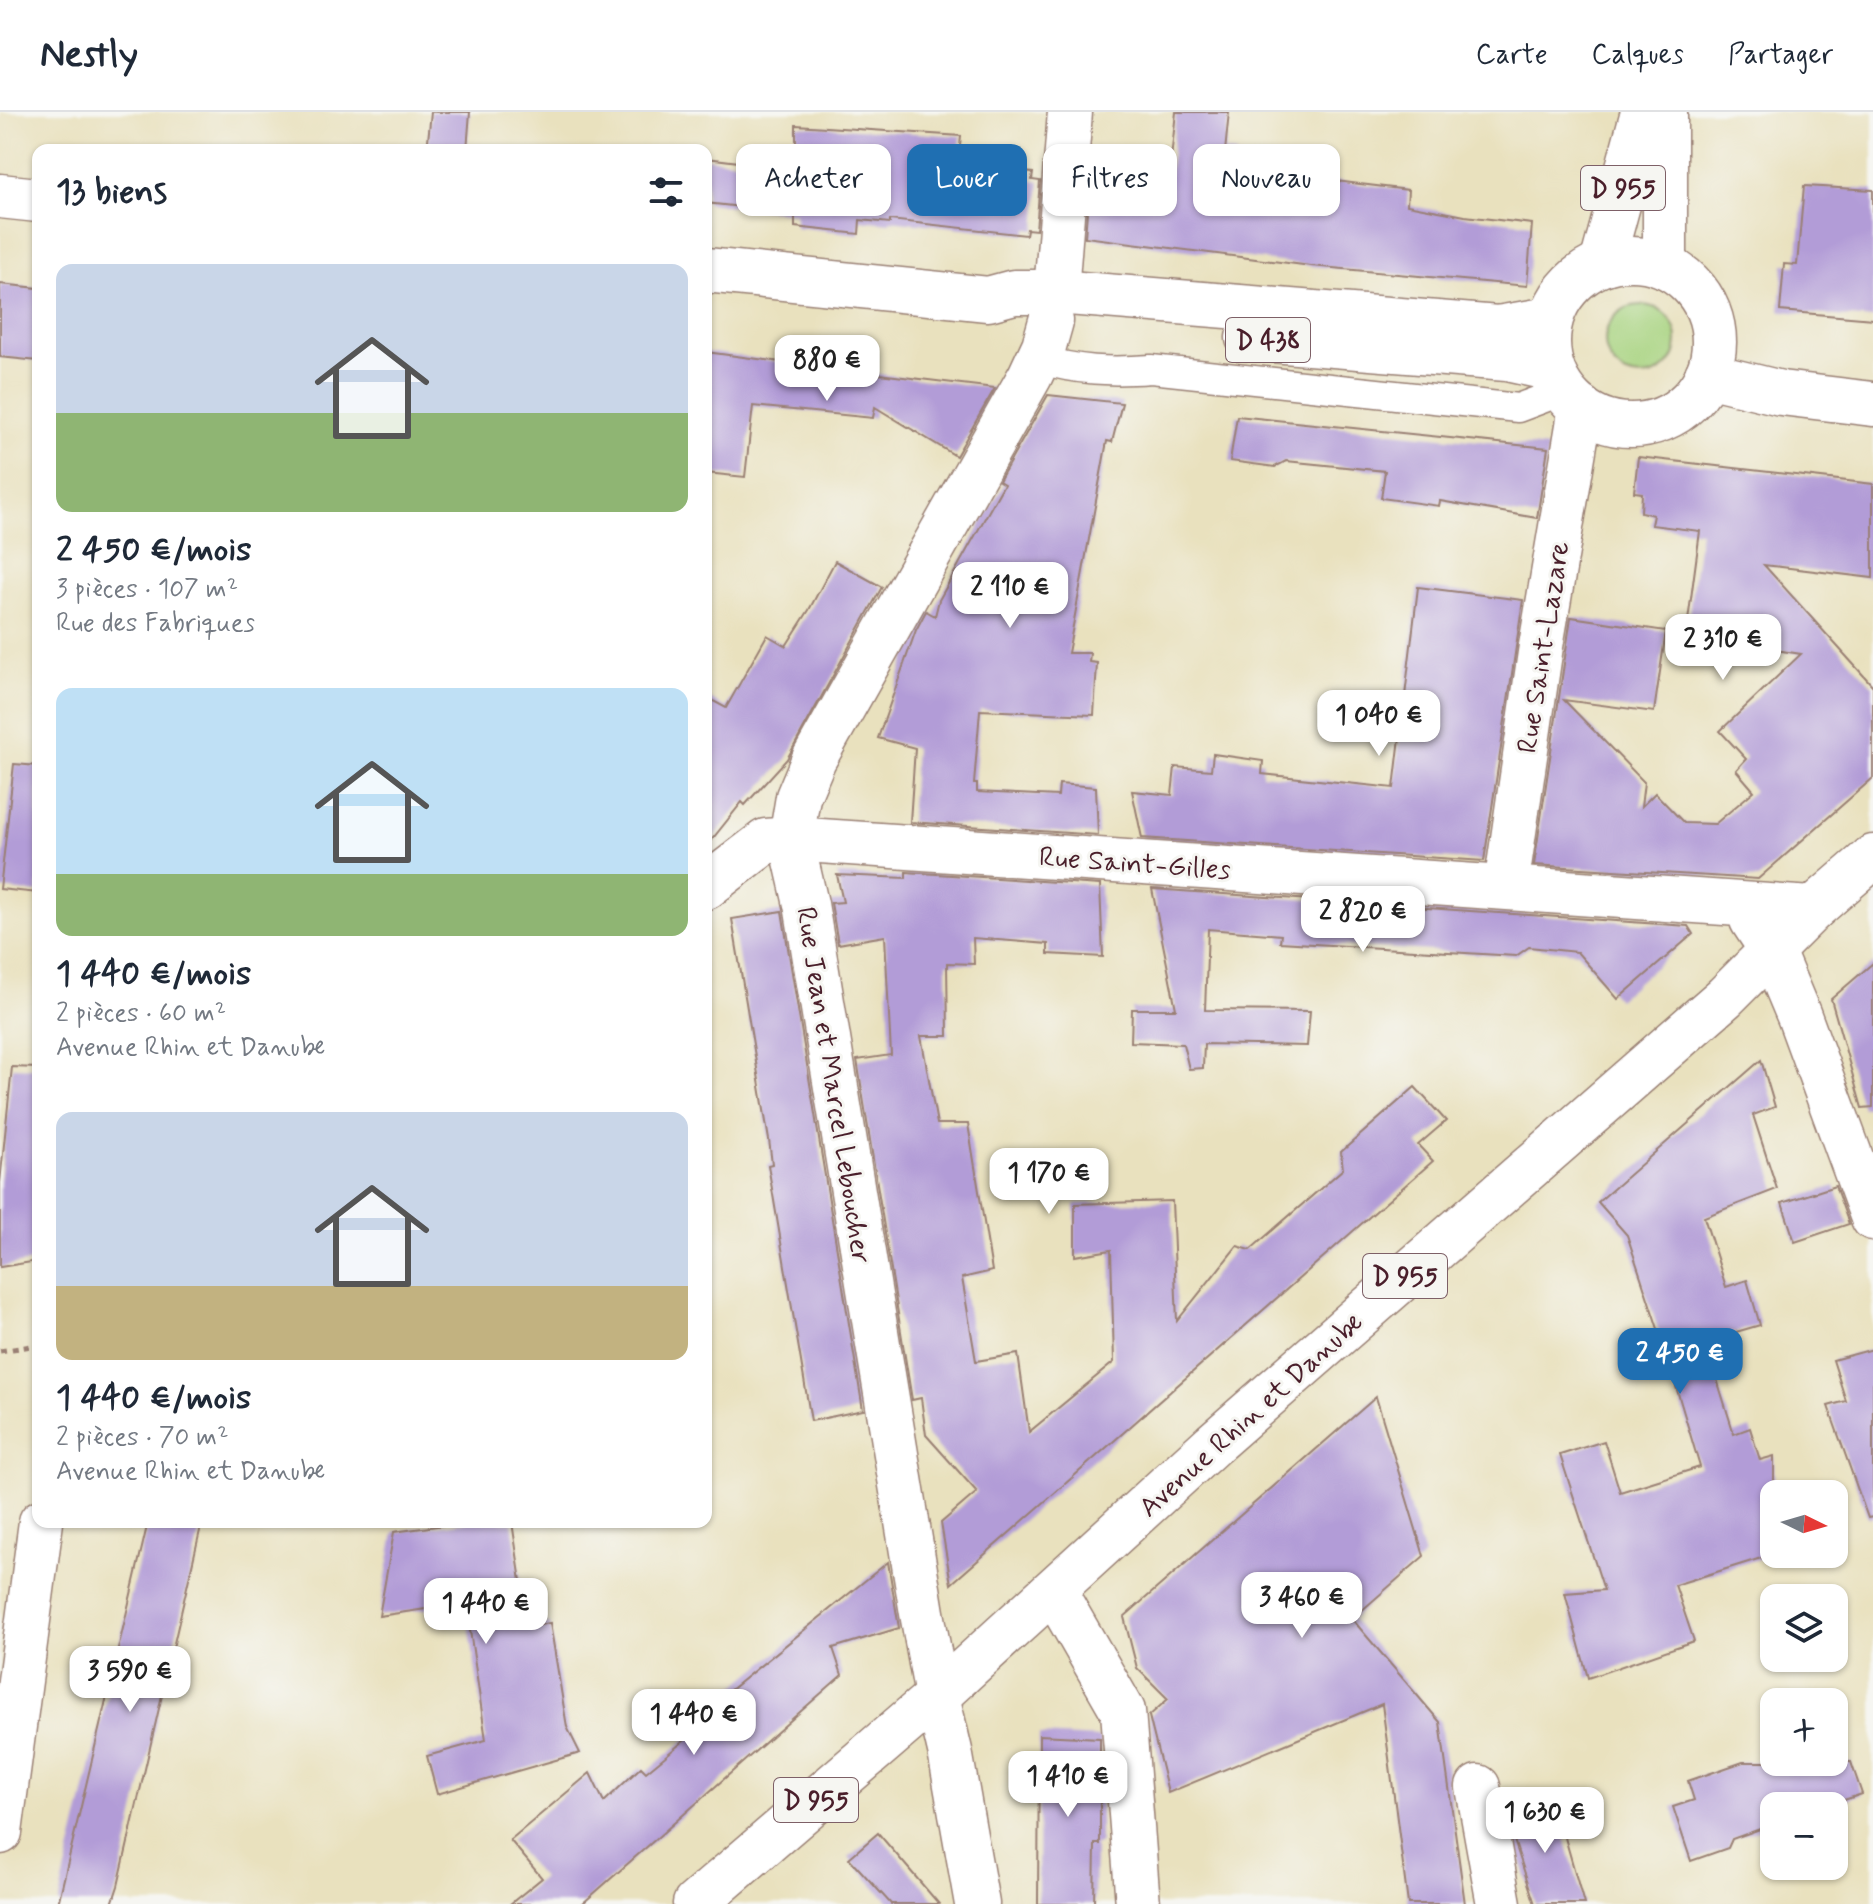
<!DOCTYPE html>
<html lang="fr">
<head>
<meta charset="utf-8">
<style>
	:root { --surface:#fff; --page:#f2f2f3; --text:#1f2937; --muted:#747a83; --line:#e0e1e3; --accent:#1f6fb2 }
	body { margin:0; font-family:Mynerve,sans-serif; background:var(--page); color:var(--text); height:100vh; display:flex; flex-direction:column; font-size:30px; white-space:nowrap }
	* { box-sizing:border-box; margin:0 }
	p { font-size:26px; color:var(--muted) }
	.icon { flex:none; width:44px; height:44px; fill:none; stroke:currentColor; stroke-width:2; stroke-linecap:round; stroke-linejoin:round }
	.map { position:relative; flex:1; overflow:hidden }
	.details { position:absolute; left:32px; top:32px; width:680px; height:1384px; display:flex; flex-direction:column; background:var(--surface); border-radius:16px; box-shadow:0 2px 6px #0004 }
	.details>* { flex:none }
	.banner { position:absolute; left:736px; top:32px; width:760px; height:72px; display:flex; gap:16px }
	.needle { width:52px; rotate:95deg }
	.buttons { position:absolute; left:1760px; top:1368px; display:grid; gap:16px }
	.buttons a { display:grid; place-items:center; width:88px; height:88px; border-radius:16px; background:var(--surface); box-shadow:0 2px 6px #0004; font-size:40px }
	.price { position:absolute; translate:-50% -68px; padding:0 18px; border-radius:16px; background:#fff; color:#222; font-size:26px; line-height:52px; filter:drop-shadow(0 2px 4px #0008) }
	.price::after { content:''; position:absolute; left:50%; top:48px; width:24px; height:18px; margin-left:-12px; background:inherit; clip-path:polygon(0 0,100% 0,50% 100%) }
	.price.current { background:var(--accent); color:#fff }
	ul { padding:0; list-style:none }
	li { display:grid; align-content:center; gap:16px; height:424px; padding:0 24px }
	li span { display:grid; place-items:center; height:248px; border-radius:16px; color:#555 }
	li>.icon { margin-inline-start:auto }
	span .icon { width:144px; height:144px; fill:#fffc; stroke-width:1 }
	li b { font-size:34px }
	h2 { display:flex; justify-content:space-between; align-items:center; height:96px; padding:0 24px; font-size:34px }
	.pill { padding:0 28px; border-radius:16px; background:var(--surface); box-shadow:0 2px 6px #0004; font-size:28px; line-height:72px }
	.pill.current { background:var(--accent); color:#fff }
	header { display:flex; align-items:center; gap:48px; box-sizing:border-box; height:112px; padding:0 40px; background:var(--surface); border-bottom:2px solid var(--line) }
	header strong { font-size:38px }
	nav { display:flex; gap:44px; margin-inline-start:auto; font-size:28px }
	.map>svg:first-child { display:block }
</style>
</head>
<body>
<header>
<strong>Nestly</strong>
<nav><a>Carte</a><a>Calques</a><a>Partager</a></nav>
</header>
<div class="map">
<svg width="1873" height="1792" viewBox="0 0 1873 1792">
	<rect width="100%" height="100%" fill="#f6f6f2"/>
	<filter id="ink" filterUnits="userSpaceOnUse"><feTurbulence type="fractalNoise" baseFrequency=".0125" numOctaves="2"/><feDisplacementMap in="SourceGraphic" scale="16" xChannelSelector="R" yChannelSelector="G"/><feConvolveMatrix kernelMatrix="1 2 1 2 8 2 1 2 1" color-interpolation-filters="sRGB"/></filter>
	<filter id="wash" filterUnits="userSpaceOnUse"><feTurbulence type="fractalNoise" baseFrequency=".006" numOctaves="4" result="noise"/><feDisplacementMap in="SourceGraphic" scale="32" xChannelSelector="R" yChannelSelector="G"/><feGaussianBlur stdDeviation="1.8" result="paint"/><feColorMatrix in="noise" values="0 0 0 0 0 0 0 0 0 0 0 0 0 0 0 0 0 1.4 0 .05"/><feComposite in="paint" operator="in"/></filter>
	<g filter="url(#wash)">
		<rect width="100%" height="100%" fill="#e9e1be"/>
		<!-- green -->
		<circle fill="#a7d37f" stroke="#787955" stroke-width="2" cx="1641" cy="229" r="36"/>
		<g id="blocks">
			<!-- building -->
			<g fill="#b29cd7">
				<path d="M431,0h39l-3,38h-40z"/>
				<path d="M1176,0h53l-4,40 11,1v3l77,8 -2,14 97,12 -1,15 58,11 67,8 -5,62 -216,-20 -226,-29 4,-50 27,3 1,-18 52,5z"/>
				<path d="M796,13l165,11 -3,30 75,7 -1,7 8,1 -4,49 -9,-1 -1,6 -136,-15v3l-30,-3 -1,14 -64,-7v-14l-89,-10v-45l90,11z"/>
				<path d="M1804,74l69,4v129l-93,-8 4,-47 13,1z"/>
				<path d="M0,172l38,4v73l-38,-4z"/>
				<path d="M706,240l98,13 191,23 -39,68 -81,-49 -2,11 -120,-12 -8,71 -39,-4z"/>
				<path d="M1048,283l74,8 -10,39 -5,-1 -39,212h22l-1,9 8,1 -3,52 -114,-5 -6,74h3v8l81,4 1,-12 37,3 2,48 -188,-13 5,-74 -37,-10 38,-108 10,-19 9,5 4,-16 65,-116 -5,-3z"/>
				<path d="M1237,304l311,32 -11,70 -97,-17 -1,5 -58,-8 4,-27 -99,-10 -11,6 -45,-6z"/>
				<path d="M1638,345l235,27v94l-109,-13 109,121v92l-115,101 -224,-14 37,-248 95,14 -12,81 -90,-12 80,82 -3,25 14,-14 29,30 31,1 39,-33 -18,-21 10,-11 -26,-28 81,-77 -115,-18 14,-105 -49,-6 2,-10 -12,-3 1,-19 -8,-1z"/>
				<path d="M835,449l47,26 -95,172 -42,46 -3,-3 -36,45v-150l20,11 41,-73 19,11 23,-36z"/>
				<path d="M1418,475l105,13 -39,261 -342,-23 -10,-47 40,4 3,-28 36,3 2,-16 50,7 -1,13 132,14z"/>
				<path d="M14,652l24,2v127l-38,-4z"/>
				<path d="M906,760l194,13 3,72 -55,-3v-10l-75,-6 1,26 -27,-1 1,73h-27l16,88h31l24,147 -30,7 14,83 42,-7 11,78 85,-70 -3,-112 -36,6v-52l97,-3 5,120 60,-75 13,4 93,-81 -2,-17 74,-65 31,34 -28,24 15,16 -482,423 -10,-61 36,-31 -51,-57 -5,-37 -9,2 -55,-340 34,-5 -6,-119 -47,8 -7,-41 12,-1 -6,-27 69,3z"/>
				<path d="M1152,777l536,37 5,8 -75,65 -41,-47 -48,-5 -13,9 -236,-14 1,-7 -73,-6 -3,81 105,1 -3,35 -103,-2 -1,24 -14,1 -6,-25 -52,-2 1,-33h44z"/>
				<path d="M782,799l81,499 -52,11 -43,-256 4,-1 -3,-24 -37,-221z"/>
				<path d="M1873,851v144l-11,1 -31,-109z"/>
				<path d="M1761,948l14,47 -22,8 24,74 -73,28 22,70 21,-7 13,45 -55,16 29,93 16,-6 10,32 14,-4v98l-99,31 19,56 -106,37 -23,-85 39,-3 -44,-135 44,-14 16,51 80,-25 -34,-114 -39,-118 -29,-33z"/>
				<path d="M12,955l26,1v193l-38,6v-84z"/>
				<path d="M1835,1074l14,38 -54,18 -13,-39z"/>
				<path d="M1873,1237v168l-5,1 -40,-112 18,-5 -13,-41z"/>
				<path d="M1376,1285l48,159 -72,63 88,103 25,182h-57l-26,-200 -214,89 -19,-77 19,-17 -31,-31 -13,-51z"/>
				<path d="M148,1410h54l-84,364 -6,18h-54z"/>
				<path d="M466,1410h46l16,105 22,-4 17,104 13,26 -143,41 -10,-38 59,-16 -20,-137 -87,13 15,-84z"/>
				<path d="M888,1450l11,66 -66,20 9,27 -260,229h-72l32,-26 -32,-38 80,-67 14,29 37,-35 5,5 78,-64 -6,-8z"/>
				<path d="M1039,1623l61,3v106h-5l-1,60h-56z"/>
				<path d="M1743,1650h108l11,32 -36,12h-52v18l-42,15 -4,9 -37,13 -18,-54 21,-7 -6,-19z"/>
				<path d="M1554,1687l30,105h-49l-24,-73 -3,-16z"/>
				<path d="M878,1721l61,71h-48l-42,-46z"/>
			</g>
		</g>
	</g>
	<g filter="url(#ink)">
		<use href="#blocks" fill-opacity="0" stroke="#9a8074" stroke-width="2"/>
		<g fill="none" stroke-linecap="round" stroke-linejoin="round">
			<!-- service casing -->
			<g stroke="#9a8074" stroke-width="31">
				<path id="service" d="M1038,247c40,12 72,13 113,10l367,39 45,-17"/>
			</g>
			<!-- minor casing -->
			<g stroke="#9a8074" stroke-width="47">
				<g id="minor">
					<path d="M1056,180l14,-180"/>
					<path d="M706,775l60,-46 25,-2 1022,70"/>
					<path d="M1506,775l35,-241 40,-238"/>
					<path d="M1752,808l19,29 28,67 74,202"/>
					<path d="M1054,1479l69,120 15,193"/>
					<path d="M1478,1675l21,117"/>
					<path d="M0,1720l41,-310"/>
					<path d="M977,1792l-27,-153 -13,-55 -15,-83 -116,-709 -15,-65 7,-42 16,-38 216,-383 14,-30 7,-25"/>
				</g>
			</g>
			<!-- primary casing -->
			<g stroke="#9a8074" stroke-width="47">
				<g id="primary">
					<path d="M1665,0v154"/>
					<path d="M0,84l38,4"/>
					<circle cx="1631" cy="230" r="83"/>
					<path d="M1602,152l41,-152"/>
					<path d="M706,158l282,29 26,-7h42l442,36 52,-9"/>
					<path d="M1248,226l259,21 45,10"/>
					<path d="M1707,263l74,18 92,11"/>
					<path d="M695,1792l242,-208 276,-252 512,-447 88,-88 60,-52"/>
				</g>
			</g>
			<!-- path -->
			<path stroke="#9a8074" stroke-width="5" stroke-dasharray="6 6" stroke-linecap="butt" d="M0,1239l38,-6"/>
			<!-- service -->
			<use href="#service" stroke="#fff" stroke-width="28"/>
			<!-- minor -->
			<use href="#minor" stroke="#fff" stroke-width="44"/>
			<!-- primary -->
			<use href="#primary" stroke="#fff" stroke-width="44"/>
		</g>
	</g>
	<g text-anchor="middle" stroke-width="6" stroke-linejoin="round" paint-order="stroke">
		<!-- shield labels -->
		<g fill="#f6f6f2" stroke="#7e6067" stroke-width="2">
			<rect x="1581" y="54" width="84" height="44" rx="6"/>
			<rect x="1226" y="206" width="84" height="44" rx="6"/>
			<rect x="1363" y="1142" width="84" height="44" rx="6"/>
			<rect x="774" y="1666" width="84" height="44" rx="6"/>
		</g>
		<g font-size="26" font-weight="bold" fill="#4a1f2b">
			<text x="1623" y="85">D 955</text>
			<text x="1268" y="237">D 438</text>
			<text x="1405" y="1173">D 955</text>
			<text x="816" y="1697">D 955</text>
		</g>
		<!-- street labels -->
		<g font-size="28" fill="#4a1f2b" stroke="#f6f6f2">
			<text transform="translate(1542 535) rotate(-81)" y="10">Rue Saint-Lazare</text>
			<text transform="translate(1135 750) rotate(4)" y="10">Rue Saint-Gilles</text>
			<text transform="translate(835 973) rotate(81)" y="10">Rue Jean et Marcel Leboucher</text>
			<text transform="translate(1250 1302) rotate(-42)" y="10">Avenue Rhin et Danube</text>
		</g>
	</g>
</svg>
<div class="buttons">
<a><svg class="needle" viewBox="-14 -14 28 28"><path d="M0-13l5 13h-10z" fill="#e53935"/><path d="M0 13l5-13h-10z" fill="#747a83"/></svg></a>
<a><svg class="icon" aria-label="layers" viewBox="0 0 24 24"><path d="M12 4l9 5-9 5-9-5zM3 14l9 5 9-5"/></svg></a>
<a>+</a>
<a>−</a>
</div>
<b class="price" style="left:827px;top:291px">880 €</b>
<b class="price" style="left:1010px;top:518px">2 110 €</b>
<b class="price" style="left:1723px;top:570px">2 310 €</b>
<b class="price" style="left:1379px;top:646px">1 040 €</b>
<b class="price" style="left:1363px;top:842px">2 820 €</b>
<b class="price" style="left:1049px;top:1104px">1 170 €</b>
<b class="price current" style="left:1680px;top:1284px">2 450 €</b>
<b class="price" style="left:1302px;top:1528px">3 460 €</b>
<b class="price" style="left:486px;top:1534px">1 440 €</b>
<b class="price" style="left:130px;top:1602px">3 590 €</b>
<b class="price" style="left:694px;top:1645px">1 440 €</b>
<b class="price" style="left:1068px;top:1707px">1 410 €</b>
<b class="price" style="left:1545px;top:1743px">1 630 €</b>
<div class="banner">
<a class="pill">Acheter</a>
<a class="pill current">Louer</a>
<a class="pill">Filtres</a>
<a class="pill">Nouveau</a>
</div>
<section class="details">
<h2>13 biens<svg class="icon" aria-label="filters" viewBox="0 0 24 24"><path d="M4 7h16M4 17h16"/><circle cx="9" cy="7" r="2"/><circle cx="15" cy="17" r="2"/></svg></h2>
<ul>
<li><span style="background:linear-gradient(#c9d6e8 60%,#8fb573 0)"><svg class="icon" aria-label="home" viewBox="0 0 24 24"><path d="M3 11l9-7 9 7M6 9v11h12V9"/></svg></span><div><b>2 450 €/mois</b><p>3 pièces · 107 m²</p><p>Rue des Fabriques</p></div></li>
<li><span style="background:linear-gradient(#bfe0f5 75%,#8fb573 0)"><svg class="icon" aria-label="home" viewBox="0 0 24 24"><path d="M3 11l9-7 9 7M6 9v11h12V9"/></svg></span><div><b>1 440 €/mois</b><p>2 pièces · 60 m²</p><p>Avenue Rhin et Danube</p></div></li>
<li><span style="background:linear-gradient(#c9d6e8 70%,#c2b280 0)"><svg class="icon" aria-label="home" viewBox="0 0 24 24"><path d="M3 11l9-7 9 7M6 9v11h12V9"/></svg></span><div><b>1 440 €/mois</b><p>2 pièces · 70 m²</p><p>Avenue Rhin et Danube</p></div></li>
</ul>
</section>
</div>
</body>
</html>
